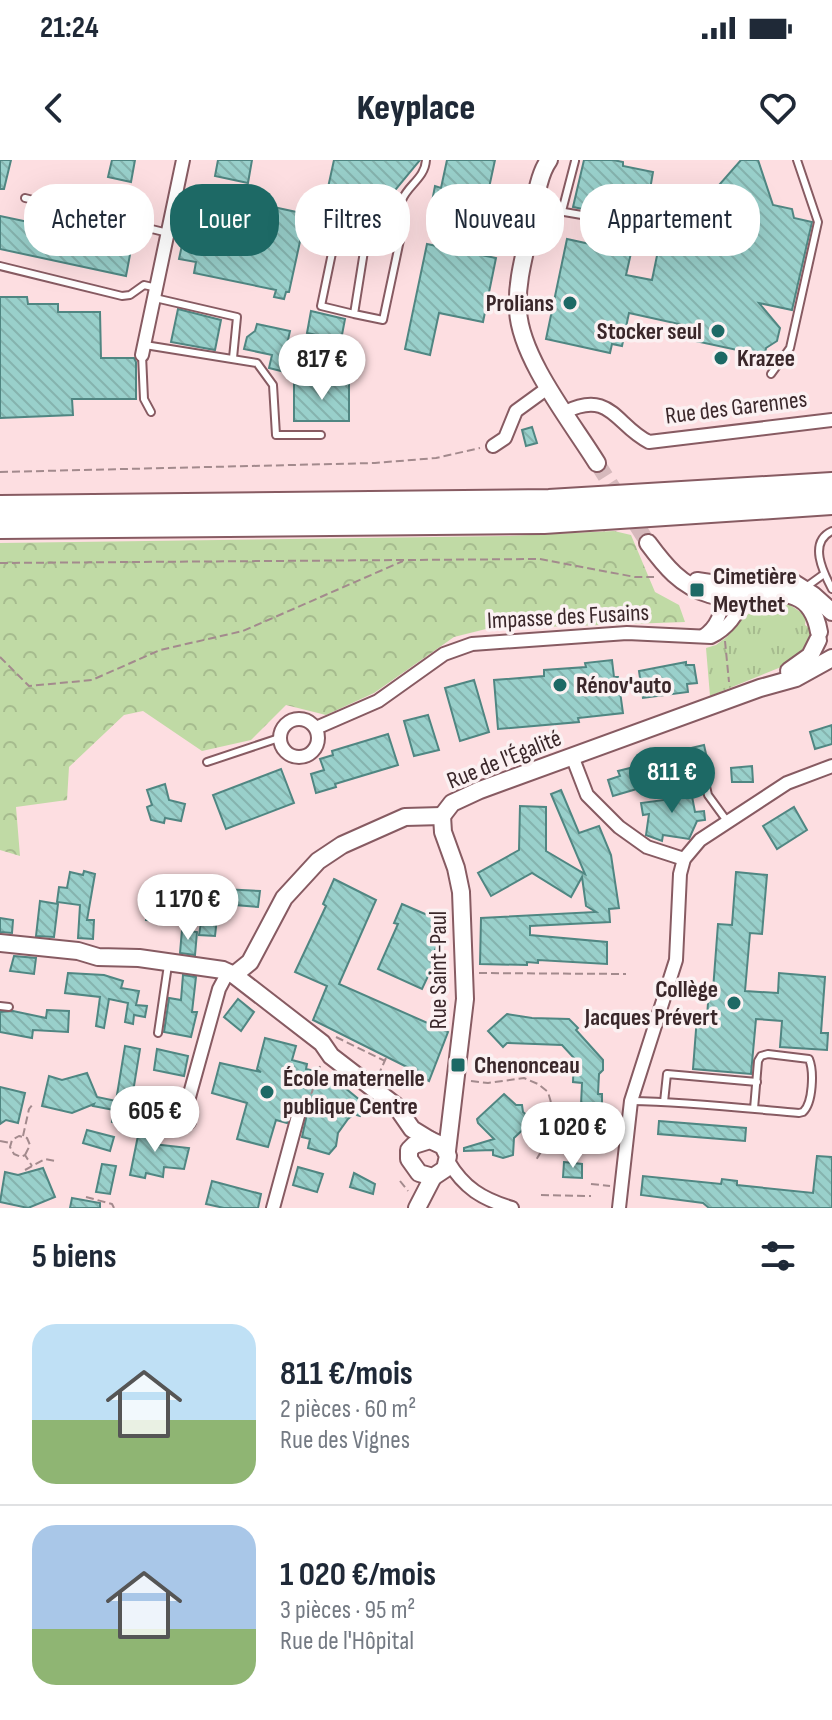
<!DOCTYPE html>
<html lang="fr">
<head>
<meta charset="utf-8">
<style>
	:root { --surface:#fff; --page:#f6f6f7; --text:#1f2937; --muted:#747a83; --line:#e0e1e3; --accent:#1d6965 }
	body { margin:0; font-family:"Sofia Sans Condensed",sans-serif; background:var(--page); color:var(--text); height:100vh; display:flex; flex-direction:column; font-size:30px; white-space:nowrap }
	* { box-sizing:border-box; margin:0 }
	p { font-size:26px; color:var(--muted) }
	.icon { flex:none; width:44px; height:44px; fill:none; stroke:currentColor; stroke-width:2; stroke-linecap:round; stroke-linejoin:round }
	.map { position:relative; height:1048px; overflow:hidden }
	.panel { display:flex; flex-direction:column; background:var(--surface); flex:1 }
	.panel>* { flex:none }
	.banner { position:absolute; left:24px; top:24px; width:784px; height:72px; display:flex; gap:16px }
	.price { position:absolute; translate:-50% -68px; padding:0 18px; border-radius:28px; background:#fff; color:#222; font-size:26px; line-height:52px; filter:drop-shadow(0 2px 4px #0008) }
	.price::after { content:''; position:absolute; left:50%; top:48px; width:24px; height:18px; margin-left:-12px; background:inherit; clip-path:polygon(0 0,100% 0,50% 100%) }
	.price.selected { background:var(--accent); color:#fff }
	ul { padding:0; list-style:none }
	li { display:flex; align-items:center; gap:24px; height:200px; padding:0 32px }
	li+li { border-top:2px solid var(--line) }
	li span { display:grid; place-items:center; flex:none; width:224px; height:160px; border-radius:24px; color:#555 }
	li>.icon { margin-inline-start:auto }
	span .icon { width:96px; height:96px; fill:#fffc; stroke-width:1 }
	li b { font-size:34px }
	h2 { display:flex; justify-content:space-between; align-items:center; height:96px; padding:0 32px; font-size:34px }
	.chip { padding:0 28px; border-radius:32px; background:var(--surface); box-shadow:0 8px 32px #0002; font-size:28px; line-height:72px }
	.chip.selected { background:var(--accent); color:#fff }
	.status { display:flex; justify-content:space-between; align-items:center; height:56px; padding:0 40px; background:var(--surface); direction:ltr }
	.status svg { height:22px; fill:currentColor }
	header { display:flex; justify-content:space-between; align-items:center; height:104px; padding:0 32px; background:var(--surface); font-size:36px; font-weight:800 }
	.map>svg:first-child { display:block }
</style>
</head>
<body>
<div class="status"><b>21:24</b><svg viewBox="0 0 49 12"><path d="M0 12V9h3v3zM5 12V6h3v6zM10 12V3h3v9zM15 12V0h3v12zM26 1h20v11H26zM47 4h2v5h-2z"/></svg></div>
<header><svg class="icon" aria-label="back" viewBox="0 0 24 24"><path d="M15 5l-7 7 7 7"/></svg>Keyplace<svg class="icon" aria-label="heart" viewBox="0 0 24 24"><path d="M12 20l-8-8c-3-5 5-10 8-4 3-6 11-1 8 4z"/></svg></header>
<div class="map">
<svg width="832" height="1048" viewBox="0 0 832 1048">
	<defs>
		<pattern id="grass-tufts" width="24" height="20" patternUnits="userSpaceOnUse" patternTransform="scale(2)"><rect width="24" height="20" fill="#c0daa5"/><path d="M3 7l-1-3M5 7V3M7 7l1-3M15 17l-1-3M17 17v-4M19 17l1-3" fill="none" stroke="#a6bb8e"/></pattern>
		<pattern id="forest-crowns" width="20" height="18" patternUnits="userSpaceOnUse" patternTransform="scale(2)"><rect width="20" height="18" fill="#c0daa5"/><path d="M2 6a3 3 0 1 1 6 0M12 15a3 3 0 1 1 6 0" fill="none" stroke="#a6bb8e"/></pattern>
		<pattern id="building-back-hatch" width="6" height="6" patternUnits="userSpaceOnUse" patternTransform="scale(2)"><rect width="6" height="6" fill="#99d0cb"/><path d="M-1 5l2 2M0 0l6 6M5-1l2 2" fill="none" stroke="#85b3ae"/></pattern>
	</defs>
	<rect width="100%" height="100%" fill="#fddee1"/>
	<!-- grass -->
	<path fill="url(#grass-tufts)" d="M777,440l9,2 20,14 -1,9 6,4 -2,13 -8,17 -91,37 -4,-48 10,-3 12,-9 -2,-4 15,-17 4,2 11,-10z"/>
	<!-- forest -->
	<path fill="url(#forest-crowns)" d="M614,371l17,4 24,57 24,13 6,17 -199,7 -32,8 -80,56 -48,22 -40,-10 -35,35 -49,11 -59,-40 -19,4 -55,52 -2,33 -51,7 4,49 -20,-6v-307l508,-7z"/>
	<!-- building -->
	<g fill="url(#building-back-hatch)" stroke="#508682" stroke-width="2">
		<path d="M0,0h11l-7,29h-4z"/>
		<path d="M112,0h23l-4,22 -23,-5z"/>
		<path d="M218,0h34l-4,23 -33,-7z"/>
		<path d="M334,0h86l-33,40 -15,-2 -3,18 -45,-10z"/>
		<path d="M447,0h48l-8,37 10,2 -5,26 -62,-13 5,-26 6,2z"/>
		<path d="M584,0h29l10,2v4l30,6 -6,35 -32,-6 -1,4 -15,-3 -2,10 -24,-5z"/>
		<path d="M741,0h17l15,45 19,4 2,9 18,4 -20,88 -33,-7 21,25 -3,13 -11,7 -1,8 -79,-17 2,-13 -59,-13 -7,33 -10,-2 -2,9 -64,-14 21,-100 64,14 -5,22 26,5 18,-88 36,8z"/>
		<path d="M194,30l112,24 -17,78h-3l-2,7 -10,-2 2,-7 -82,-17 2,-11 -17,-3z"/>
		<path d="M0,56l132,28 -6,32 -126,-27z"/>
		<path d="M427,84l69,14 -13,64 -44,-9 -9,42 -25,-6z"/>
		<path d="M0,137h27l1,7h30v8h42l1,46h33l2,4v37h-64l1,16 -73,3z"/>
		<path d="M178,149l43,11 -6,30 -44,-8z"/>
		<path d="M311,151l34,8 -4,21 -34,-7z"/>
		<path d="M257,164l33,7 -9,40 -12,-3 3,-13 -28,-6 3,-12 8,-6z"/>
		<rect x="294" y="224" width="55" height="37"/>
		<path d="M532,267l5,16 -11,3 -4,-16z"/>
		<path d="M612,500l2,17h4l5,36 -45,5 1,4 -81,7 -4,-49 50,-4v-6l42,-3 -1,-4z"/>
		<path d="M686,502v3h8l3,18 -10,1 1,8 -45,6 -4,-27z"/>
		<path d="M474,520l15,52 -29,9 -15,-53z"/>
		<path d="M428,555l11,35 -25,6 -10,-35z"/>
		<path d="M832,565v19l-17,5 -5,-17z"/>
		<path d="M388,574l10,31 -63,19 1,3 -20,6 -5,-19 13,-4 -4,-11 13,-4 -1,-4z"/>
		<path d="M704,585l4,18 -24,6 -2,-11 7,-1 -2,-8z"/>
		<path d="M752,606l1,16h-21l-1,-14z"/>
		<path d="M630,608l1,5 4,-1 5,16 -27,8 -5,-16 12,-4 -2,-5z"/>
		<path d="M281,609l13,34 -68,26 -13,-34z"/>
		<path d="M165,624l4,16 16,4 -4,17 -16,-3 -1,5 -13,-3 -4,-13 5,-2 -5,-15z"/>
		<path d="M690,626l5,26 9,-1 1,9 -8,1 -8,18 -26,-4 -1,6 -16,-6 3,-21 -6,1 -2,-12 23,-3 -1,-7z"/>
		<path d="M561,630l18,43 20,-7 12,29 8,53 -10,1 1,13 -80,4v9l77,7v22l-69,-4v3l-11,-1v3l-47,-1 1,-46 115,-6 -10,-6 -4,-29 -11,20 -39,-24 -41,23 -13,-23 41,-23 1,-44 26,1v44l39,23 -34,-80z"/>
		<path d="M794,647l13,23 -30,19 -14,-23z"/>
		<path d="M84,711l11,3 -8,46h7l-1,19 -15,-1 2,-33 -23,-3 2,-15 8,1 3,-16 13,3z"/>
		<path d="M736,712l31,3 -5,59 -12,-1 -5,58 33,2 1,-20 46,4 -4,56h7l-1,17 -47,-3 2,-26 -26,-2 -5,55 -58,-5 4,-52h10l2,-28 4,1 5,-66 14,1z"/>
		<path d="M334,719l42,21 -37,84 109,48 -19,49 -15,-8 1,-2 -102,-51 14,-34 -32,-14 31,-66 -3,-2z"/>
		<path d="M203,728l57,3 -2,16 -23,-2 1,-5 -34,-4z"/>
		<path d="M148,740l14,1 -2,20 -14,-1z"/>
		<path d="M40,741l18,3 -4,33 -18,-1z"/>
		<path d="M402,744l44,19 -13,32 4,2 -15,32 -44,-20 20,-45 -4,-1z"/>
		<path d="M202,756l15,2 -2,18 -16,-1z"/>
		<path d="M0,758l13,2 -1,13 -12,-1z"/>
		<path d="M182,770l15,2 -2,23 -15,-2z"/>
		<path d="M14,796l22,2 -2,16 -24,-3z"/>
		<path d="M68,813l36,2 19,6 -2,7 18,3 -3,14 11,1 -2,11 -11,-2 -1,9 -8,-2 3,-19 -19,-4 -5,29 -8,-2 4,-29 -35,-4z"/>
		<path d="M183,815l13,2 -4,35h5l-6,25 -27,-5 5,-34 12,2z"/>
		<path d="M238,839l16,13 -13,19 -17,-14z"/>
		<path d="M47,850l22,1 -1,21 -35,-2 -1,8 -32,-6v-20l13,-1 33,7z"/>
		<path d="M507,854l25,4 37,1 9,9 -2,2 27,30v10l-4,4 -1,20h4v12l3,4 -2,12 -30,31 -19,-19 27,-29 1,-22 -9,-1 1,-24 -12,-13 -55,-2 -4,4 -15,-16z"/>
		<path d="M265,878l31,8 -4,14 15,4 -1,5 22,5 39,32 -7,10 -6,-2 -6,5 -10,14 -2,13 -7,8 -21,-6 2,-9 -8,-2 5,-23 -7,-7 -9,3 -4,13 -11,-3 -8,27 -31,-8 10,-36 -35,-10 8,-30 41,9 -4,-3z"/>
		<path d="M125,886l15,3 -7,43h-5l-4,32 -12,-2 2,-12 -21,-4 1,-2 -22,9 -30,-7 7,-30 13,4 25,-7 10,24 19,4z"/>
		<path d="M157,889l31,7 -4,20 -30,-6z"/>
		<path d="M0,927l25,6 -7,30 -12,-3 -6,4z"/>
		<path d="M504,934l12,11h6l1,7 7,6v5l-16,15 -1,17 -10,3 -10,-3v-5l-29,1v-3l30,-9 -16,-16 -1,-4z"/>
		<path d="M141,961l15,3 -3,20 36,4 -5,21 -20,-2 -1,10 -17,-4 -1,5 -15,-3z"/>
		<path d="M659,961l87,7 -1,13 -87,-7z"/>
		<path d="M87,970l27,7 -4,14 -27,-8z"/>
		<path d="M817,996l15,1v51h-123l-6,-5 -62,-8 2,-19 78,8 1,-5 15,2v4l76,8z"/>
		<path d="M564,1002l18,2v14l-19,-1z"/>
		<path d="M102,1004l14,2 -6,28 -14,-2z"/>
		<path d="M298,1007l25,7 -6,18 -24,-7z"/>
		<path d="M43,1008l12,29 -27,11 -28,-6 5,-30 13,3z"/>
		<path d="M354,1013l21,11 -2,10 -23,-7z"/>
		<path d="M212,1021l49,13 -3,14h-34l-18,-4z"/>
		<path d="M72,1038l28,5v5h-30z"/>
	</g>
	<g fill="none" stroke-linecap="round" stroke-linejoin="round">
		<!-- secondary-tunnel -->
		<path stroke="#d6b9bc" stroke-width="16" stroke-dasharray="16 8" stroke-linecap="butt" d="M597,303l51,80"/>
		<!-- lane casing -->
		<g stroke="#875b62" stroke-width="10">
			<g id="lane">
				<path d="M25,38l143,35"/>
				<path d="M535,47l70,12"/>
				<path d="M562,51l13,-50"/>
				<path d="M400,80c2,-13 -3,-28 2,-40 6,-15 23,-22 24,-40"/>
				<path d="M0,106l122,30 8,-1 14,-10 13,3"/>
				<path d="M155,138l82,19 -4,41"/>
				<path d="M354,154l-33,-8 16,-77 63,11 -17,80 -29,-6 11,-69c7,-14 24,-21 35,-32"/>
				<path d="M145,185l112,18 16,22 3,50h45"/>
				<path d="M142,195l2,44 7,13"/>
				<path d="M771,214l19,-26 28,-126 -21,-62"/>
				<path d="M832,371c-24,11 -9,41 0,58"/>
				<path d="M806,427l18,-13"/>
				<path d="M207,602l72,-24"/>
				<path d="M703,613l5,22 19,26"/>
				<path d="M0,846l9,1"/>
				<path d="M158,873l10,-68"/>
				<path d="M631,941c56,1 112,7 168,12l4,-1c10,-9 11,-41 6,-53l-41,-5 -7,2 -3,5 -4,48"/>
				<path d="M664,942l3,-28 90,8"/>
			</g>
		</g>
		<!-- street casing -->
		<g stroke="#875b62" stroke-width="16">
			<g id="street">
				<path d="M142,195l41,-195"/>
				<path d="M565,252c46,-23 51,14 84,30l183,-22"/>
				<path d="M493,286l12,-8 11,-27 33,-24"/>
				<path d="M703,476c14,-9 18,-23 21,-39l6,-4"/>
				<circle cx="299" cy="578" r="19"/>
				<path d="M316,568l62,-27 66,-47 28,-10 155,-11 84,4c16,-8 28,-22 31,-39"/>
				<path d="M572,596l15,39 32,32 28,20 37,12"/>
				<path d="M189,962l-3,-14 33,-119 9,-17"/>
				<path d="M448,1001c16,27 34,38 64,47"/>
				<path d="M273,1048l25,-92"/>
				<path d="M619,1048l12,-107 45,-141 4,-86 4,-15 16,-19 87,-57 45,-17"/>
			</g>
		</g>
		<!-- secondary casing -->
		<g stroke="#875b62" stroke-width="20">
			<g id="secondary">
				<path d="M549,0c-12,17 -14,45 -18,65 -6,28 -15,57 -13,86 3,48 53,110 79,152"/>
				<path d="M648,383c17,23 33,43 61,51 41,13 99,-26 110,38"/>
				<path d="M697,421l33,5 46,-5 18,2 19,12 19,17"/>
				<path d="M789,511l21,-15 8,-16"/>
				<path d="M442,656l10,-13 28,-13 280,-102 36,-10 36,-20"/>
				<path d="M442,656l1,16 13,36 5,24 4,107 -18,152"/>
				<path d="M0,783l78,8 20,6 41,1 84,12 11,5 88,68 9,13 65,50 16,23 18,11"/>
				<path d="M234,815l16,-13 34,-64 34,-37 24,-16 63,-28 37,-1"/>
				<path d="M430,980l13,6 5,10 -3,13 -12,8 -14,-4 -10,-14v-9l5,-5z"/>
				<path d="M417,1048l16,-31"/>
			</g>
		</g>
		<!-- highway casing -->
		<g stroke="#875b62" stroke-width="26">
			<g id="highway">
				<path d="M0,347l549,-6 283,-17"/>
				<path d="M0,367l544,-5 288,-19"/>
			</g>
		</g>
		<!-- path -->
		<g stroke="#a38a8d" stroke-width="2" stroke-dasharray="8 4" stroke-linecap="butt">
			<path d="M0,312l375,-9 61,-5 44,-10"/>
			<path d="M0,403l540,-4 95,18h19"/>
			<path d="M725,481l4,41"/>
			<path d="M0,497l29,29 63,-6 68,-30 83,-19 160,-70"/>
			<path d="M479,813l147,1"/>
			<path d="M336,877l49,24"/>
			<path d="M378,916l8,-18"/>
			<path d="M471,921l17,2 36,-5 14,6 10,8 4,14 -5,36 -11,18"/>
			<path d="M305,944l7,-12 8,-26"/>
			<path d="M23,976l6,-27 4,-5"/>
			<path d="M0,981l10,2"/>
			<path d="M548,986l13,2"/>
			<path d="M25,995l5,-10 -3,-7 -8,-2 -7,4 -2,7 4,7 7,3 4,-2 7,11"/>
			<path d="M25,1010l20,-11 11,2"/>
			<path d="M400,1021l8,10"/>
			<path d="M591,1024l19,2"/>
			<path d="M541,1035l50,1"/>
			<path d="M86,1037l26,7 2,4"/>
		</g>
		<!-- lane -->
		<use href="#lane" stroke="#fff" stroke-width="6"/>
		<!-- street -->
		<use href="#street" stroke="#fff" stroke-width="12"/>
		<!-- secondary -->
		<use href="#secondary" stroke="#fff" stroke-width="16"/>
		<!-- highway -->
		<use href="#highway" stroke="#fff" stroke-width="22"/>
	</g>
	<!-- markers -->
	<g fill="#1d6965" stroke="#fbf1f2" stroke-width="3">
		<circle cx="570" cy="143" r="8"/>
		<circle cx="718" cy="171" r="8"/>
		<circle cx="721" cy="198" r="8"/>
		<rect x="689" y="422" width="16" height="16" rx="4"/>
		<circle cx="560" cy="525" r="8"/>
		<circle cx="734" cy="843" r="8"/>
		<rect x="450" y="897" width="16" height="16" rx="4"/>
		<circle cx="267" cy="932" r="8"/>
	</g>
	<g text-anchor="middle" stroke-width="7" stroke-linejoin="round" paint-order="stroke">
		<!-- poi labels -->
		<g font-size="24" font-weight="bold" fill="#3a272a" stroke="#fbf1f2" text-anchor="start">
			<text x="554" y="151" text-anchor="end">Prolians</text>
			<text x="702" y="179" text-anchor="end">Stocker seul</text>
			<text x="737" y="206">Krazee</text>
			<text x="713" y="424">Cimetière<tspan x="713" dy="28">Meythet</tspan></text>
			<text x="576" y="533">Rénov'auto</text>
			<text x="718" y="837" text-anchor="end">Collège<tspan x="718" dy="28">Jacques Prévert</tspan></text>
			<text x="474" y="913">Chenonceau</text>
			<text x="283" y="926">École maternelle<tspan x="283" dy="28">publique Centre</tspan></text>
		</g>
		<!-- street labels -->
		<g font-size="24" fill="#3a272a" stroke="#fbf1f2">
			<text transform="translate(736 247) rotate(-7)" y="8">Rue des Garennes</text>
			<text transform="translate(568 456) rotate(-3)" y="8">Impasse des Fusains</text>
			<text transform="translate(504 599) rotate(-22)" y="8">Rue de l'Égalité</text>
			<text transform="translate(438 810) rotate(-90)" y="8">Rue Saint-Paul</text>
		</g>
	</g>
</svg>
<b class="price" style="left:322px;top:242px">817 €</b>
<b class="price selected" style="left:672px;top:655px">811 €</b>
<b class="price" style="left:188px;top:782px">1 170 €</b>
<b class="price" style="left:155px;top:994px">605 €</b>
<b class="price" style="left:573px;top:1010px">1 020 €</b>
<div class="banner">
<a class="chip">Acheter</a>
<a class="chip selected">Louer</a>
<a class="chip">Filtres</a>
<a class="chip">Nouveau</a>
<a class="chip">Appartement</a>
</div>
</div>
<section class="panel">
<h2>5 biens<svg class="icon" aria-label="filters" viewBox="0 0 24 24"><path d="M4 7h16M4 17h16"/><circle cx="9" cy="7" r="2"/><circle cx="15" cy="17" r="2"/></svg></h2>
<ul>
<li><span style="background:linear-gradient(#bfe0f5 60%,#8fb573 0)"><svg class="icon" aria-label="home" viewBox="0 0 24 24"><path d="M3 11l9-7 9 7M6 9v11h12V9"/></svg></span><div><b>811 €/mois</b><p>2 pièces · 60 m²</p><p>Rue des Vignes</p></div></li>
<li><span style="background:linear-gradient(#a9c7e8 65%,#8fb573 0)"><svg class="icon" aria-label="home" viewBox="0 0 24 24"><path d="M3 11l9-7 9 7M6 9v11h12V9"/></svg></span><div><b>1 020 €/mois</b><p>3 pièces · 95 m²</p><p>Rue de l'Hôpital</p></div></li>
</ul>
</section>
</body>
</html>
